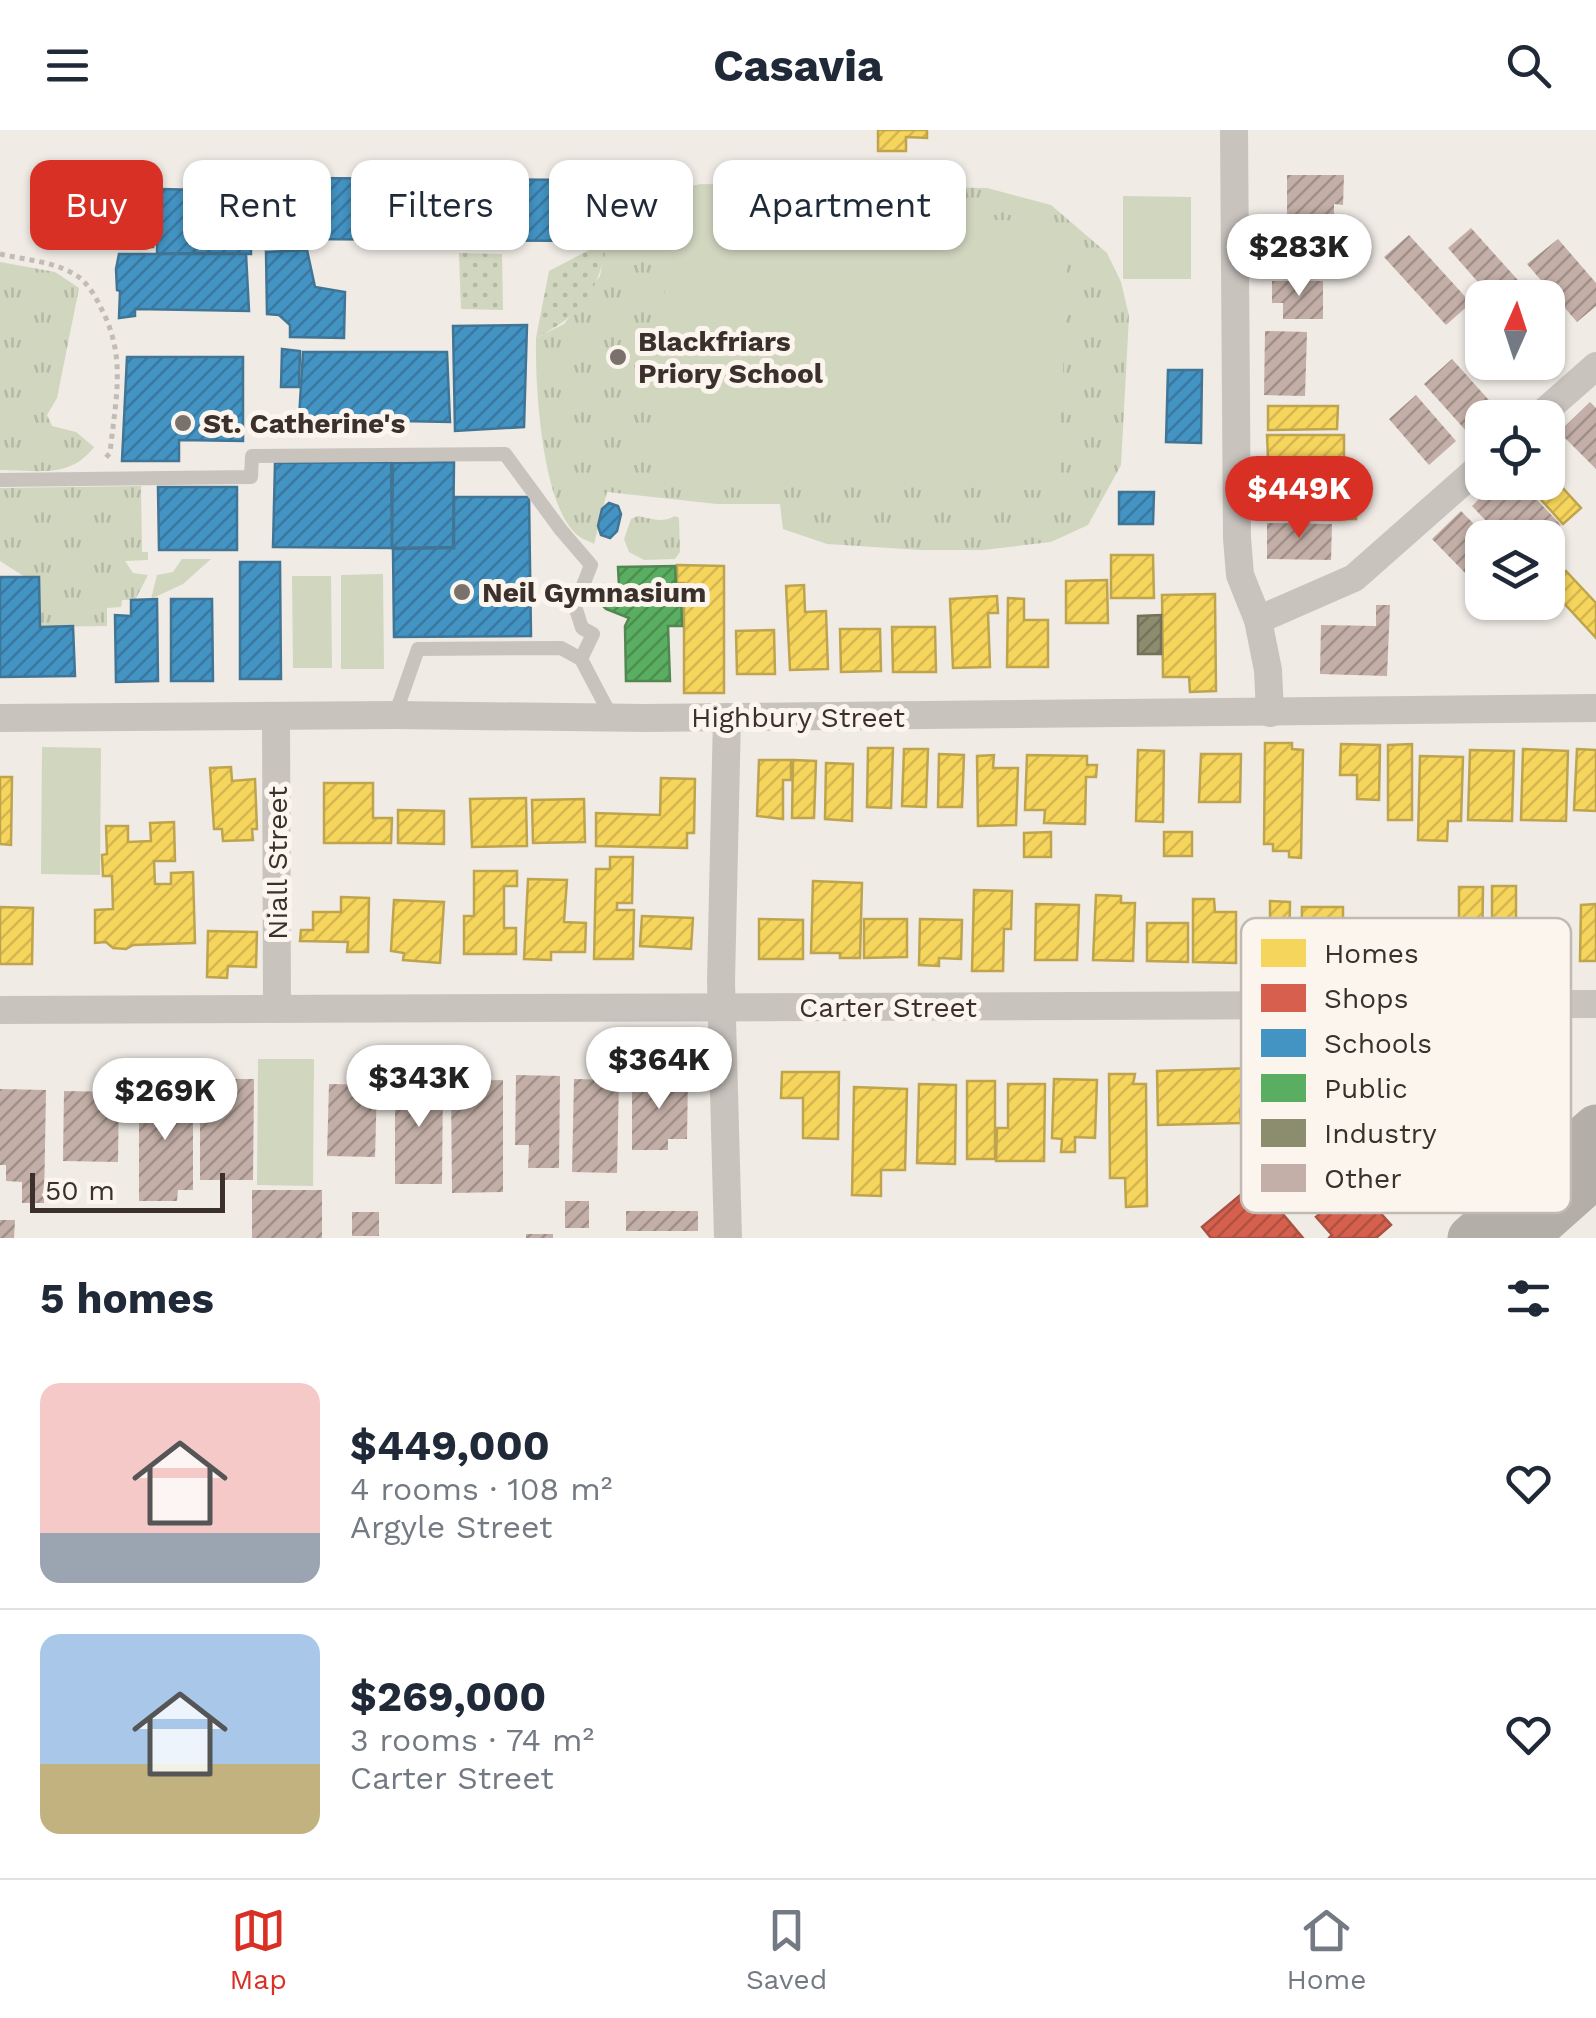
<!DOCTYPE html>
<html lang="en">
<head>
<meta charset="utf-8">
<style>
	:root { --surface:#fff; --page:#f6f6f7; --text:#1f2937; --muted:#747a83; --line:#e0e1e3; --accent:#d93025 }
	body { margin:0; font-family:"Work Sans",sans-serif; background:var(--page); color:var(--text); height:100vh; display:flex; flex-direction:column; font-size:38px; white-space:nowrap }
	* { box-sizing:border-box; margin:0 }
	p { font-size:32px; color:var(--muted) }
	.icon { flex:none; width:55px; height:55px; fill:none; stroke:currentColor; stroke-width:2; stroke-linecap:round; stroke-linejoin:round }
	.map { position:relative; height:1108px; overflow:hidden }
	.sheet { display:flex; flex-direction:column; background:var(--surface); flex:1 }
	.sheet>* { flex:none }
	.banner { position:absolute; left:30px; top:30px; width:1000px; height:90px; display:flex; gap:20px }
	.needle { width:65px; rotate:3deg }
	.fabs { position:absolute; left:1465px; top:150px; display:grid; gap:20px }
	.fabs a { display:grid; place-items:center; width:100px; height:100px; border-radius:20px; background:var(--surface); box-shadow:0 2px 8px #0004; font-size:50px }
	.scale { position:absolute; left:30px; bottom:25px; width:195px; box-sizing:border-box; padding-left:10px; border:5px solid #3b302b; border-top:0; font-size:28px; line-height:35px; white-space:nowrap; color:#3b302b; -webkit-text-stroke:8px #fbf5ee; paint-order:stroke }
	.price { position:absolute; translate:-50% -85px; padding:0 22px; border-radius:35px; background:#fff; color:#222; font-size:32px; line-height:65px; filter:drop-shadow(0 2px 5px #0008) }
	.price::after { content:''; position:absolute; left:50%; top:60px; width:30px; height:22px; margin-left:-15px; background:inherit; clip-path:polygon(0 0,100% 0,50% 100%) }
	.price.selected { background:var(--accent); color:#fff }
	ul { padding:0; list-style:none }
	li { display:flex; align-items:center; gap:30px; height:250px; padding:0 40px }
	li+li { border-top:2px solid var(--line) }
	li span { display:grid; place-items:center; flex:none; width:280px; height:200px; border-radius:20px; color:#555 }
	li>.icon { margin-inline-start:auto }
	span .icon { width:120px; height:120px; fill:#fffc; stroke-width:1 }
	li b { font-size:42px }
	h2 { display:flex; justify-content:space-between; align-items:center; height:120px; padding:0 40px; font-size:42px }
	.pill { padding:0 35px; border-radius:20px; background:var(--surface); box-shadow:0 2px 8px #0004; font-size:35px; line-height:90px }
	.pill.selected { background:var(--accent); color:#fff }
	header { display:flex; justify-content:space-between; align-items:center; height:130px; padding:0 40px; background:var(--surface); font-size:45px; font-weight:700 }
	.tab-bar { display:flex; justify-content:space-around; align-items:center; height:140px; border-top:2px solid var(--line); background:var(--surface); font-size:28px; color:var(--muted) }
	.tab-bar a { display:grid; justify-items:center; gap:5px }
	.tab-bar .selected { color:var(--accent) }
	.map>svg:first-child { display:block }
</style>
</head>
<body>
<header><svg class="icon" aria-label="menu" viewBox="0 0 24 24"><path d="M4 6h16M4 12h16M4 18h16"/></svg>Casavia<svg class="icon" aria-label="search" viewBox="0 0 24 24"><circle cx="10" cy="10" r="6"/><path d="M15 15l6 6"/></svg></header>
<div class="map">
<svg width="1596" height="1108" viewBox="0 0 1596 1108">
	<defs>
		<pattern id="grass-tufts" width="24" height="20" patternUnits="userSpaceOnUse" patternTransform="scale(2.5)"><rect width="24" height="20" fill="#d1d6bf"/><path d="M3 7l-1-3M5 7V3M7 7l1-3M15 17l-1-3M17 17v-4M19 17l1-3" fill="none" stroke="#b4b8a4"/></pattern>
		<pattern id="park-dots" width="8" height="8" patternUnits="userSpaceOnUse" patternTransform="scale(2.5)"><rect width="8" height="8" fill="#d1d6bf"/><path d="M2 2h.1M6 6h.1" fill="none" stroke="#b4b8a4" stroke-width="1.8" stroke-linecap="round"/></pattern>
		<pattern id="homes-hatch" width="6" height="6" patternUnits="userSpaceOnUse" patternTransform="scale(2.5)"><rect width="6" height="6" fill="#f6d55c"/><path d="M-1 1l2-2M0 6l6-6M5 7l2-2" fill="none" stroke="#d4b750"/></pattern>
		<pattern id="shops-hatch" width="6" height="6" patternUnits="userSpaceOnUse" patternTransform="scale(2.5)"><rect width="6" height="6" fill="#d6604d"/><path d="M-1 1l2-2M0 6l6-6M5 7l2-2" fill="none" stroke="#af5040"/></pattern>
		<pattern id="schools-hatch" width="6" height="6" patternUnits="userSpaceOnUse" patternTransform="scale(2.5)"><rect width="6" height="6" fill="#4393c3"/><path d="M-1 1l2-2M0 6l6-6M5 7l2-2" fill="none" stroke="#39789f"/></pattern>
		<pattern id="public-hatch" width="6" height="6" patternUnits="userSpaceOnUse" patternTransform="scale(2.5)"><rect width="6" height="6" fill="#5aae61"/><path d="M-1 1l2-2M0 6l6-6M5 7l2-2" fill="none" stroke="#4c8e50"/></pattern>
		<pattern id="industry-hatch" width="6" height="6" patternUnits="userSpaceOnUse" patternTransform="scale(2.5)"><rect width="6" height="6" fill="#8c8c6e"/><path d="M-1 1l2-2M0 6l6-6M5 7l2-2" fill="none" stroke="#74735b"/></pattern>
		<pattern id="building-hatch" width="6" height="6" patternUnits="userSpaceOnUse" patternTransform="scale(2.5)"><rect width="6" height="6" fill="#c3afa7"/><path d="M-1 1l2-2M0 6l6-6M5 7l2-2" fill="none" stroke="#a08f88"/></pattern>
	</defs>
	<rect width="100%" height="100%" fill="#f0ebe5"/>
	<!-- grass -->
	<g fill="url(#grass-tufts)">
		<path d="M701,54l286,4 64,17 56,48 14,29 8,34 -8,149 -33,60 -37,17 -68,8h-63l-93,-6 -44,-15 -3,-25h-63l-110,-12 -13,52c-5,-3 -10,-4 -14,-7 -39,-26 -45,-156 -44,-199l28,-14 36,-48 9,-47 7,-12 21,-15 24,-10z"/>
		<path d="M0,132l55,10 24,16 -22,110 -10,17 5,11 24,6 18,15c-24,32 -57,23 -94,23z"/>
		<path d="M141,356l1,66h6v8l-23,1 8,12 15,2 -13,25h-13l-1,7 -14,1v18l-67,1 -1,-50h-14l-25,-16v-73z"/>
		<path d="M638,386c13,3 26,7 37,0l4,2 1,34 -5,7 -31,1 -15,-8 -5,-13 7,-20z"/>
		<path d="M182,429h29l-28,25 -32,15 6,-24 16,-3z"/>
	</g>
	<!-- park -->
	<g fill="url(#park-dots)">
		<path d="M593,118l13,2c-11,47 -27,66 -70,88l13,-67z"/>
		<path d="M459,123l43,1 1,56 -42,-1z"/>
	</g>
	<!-- pitch -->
	<g fill="#d1d6bf">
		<path d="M1123,66l68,1v82h-68z"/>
		<path d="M668,76l401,17 -11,268 -401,-16z"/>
		<path d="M383,444l1,95h-43v-94z"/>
		<path d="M292,446h39l1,92h-39z"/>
		<path d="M42,617l59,1 -1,127 -59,-1z"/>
		<path d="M258,929h56l-1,127 -56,-1z"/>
	</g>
	<!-- homes -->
	<g fill="url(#homes-hatch)" stroke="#bea44d" stroke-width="2.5">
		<path d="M878,0h49v8l-21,-1v14h-28z"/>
		<path d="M1268,276h70l-1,23 -69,1z"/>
		<path d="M1267,305h77v24l-76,-1z"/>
		<path d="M1268,338l88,1v23h-89z"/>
		<path d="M1548,342l33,36 -18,16 -38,-42h23z"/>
		<rect x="1268" y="366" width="88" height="23"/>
		<path d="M1111,425h42l1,43h-43z"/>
		<path d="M677,435l47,1v127h-40v-110h-7z"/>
		<path d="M1566,441l30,32v35l-47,-51z"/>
		<path d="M1107,450l1,43h-42v-42z"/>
		<path d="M804,455l1,27 21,-1 2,58 -38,1 -4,-84z"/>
		<path d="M1215,464l1,97 -26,1 -1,-15h-26l-1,-82z"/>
		<path d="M997,466l1,17h-10l2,54 -37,1 -3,-69z"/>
		<path d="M1008,468l16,1v21h24v47h-41z"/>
		<path d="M892,497h43l1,45h-43z"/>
		<path d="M840,499h40l1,42 -40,1z"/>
		<path d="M774,500l1,44h-38l-1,-43z"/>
		<path d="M1265,613h27v6l11,1 -2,108 -12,-1v-6h-16v-7h-9z"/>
		<path d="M1341,614l39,1 -1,55 -22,-1v-24h-17z"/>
		<path d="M1412,614v76h-24v-75z"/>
		<path d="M868,618h25l-2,60 -24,-1z"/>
		<path d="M904,619h24l-2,58 -24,-1z"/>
		<path d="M1523,619l45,2 -2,70 -45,-1z"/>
		<path d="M1577,619l19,1v61l-22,-1z"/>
		<path d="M1138,620l26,1 -1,71 -27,-1z"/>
		<path d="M1470,620l44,1 -2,70 -44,-1z"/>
		<path d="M939,624l25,1 -2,52h-24z"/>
		<path d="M1201,624h40l-1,48h-41z"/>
		<path d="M994,625l-1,13h25l-2,57 -38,1 -1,-70z"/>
		<path d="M1027,625l60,1v9h10l-1,12h-10l-1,47 -41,-1 1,-13h-20z"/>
		<path d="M1420,626l43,1 -2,64h-13l-1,20 -29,-1z"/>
		<path d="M759,630h32v20h-8v39l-26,-3z"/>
		<path d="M793,630l23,1 -2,57h-22z"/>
		<path d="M826,633l27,1 -1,57 -27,-2z"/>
		<path d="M231,637l1,14 23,-2 2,50h-5l1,11 -30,1 -1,-12h-8l-4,-61z"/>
		<path d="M0,647h12l-1,68 -11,-1z"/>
		<path d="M661,648l34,1 -1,54h-7v15l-91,-2v-33l64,2z"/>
		<path d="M324,653h49v35h19l-1,25h-67z"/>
		<path d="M526,668l1,48 -55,1 -2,-48z"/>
		<path d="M584,669l1,43 -52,1 -1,-43z"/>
		<path d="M398,680l46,1v33l-46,-1z"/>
		<path d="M174,692l1,39h-21l1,23h16v-11l22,-1 2,71 -62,2 -7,4 -13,-1 -7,-6 -11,1v-33l18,-1 -1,-33h-9l-1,-21 5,-1 -1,-28h22v16l23,-1 -1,-18z"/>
		<path d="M1051,702v25h-27v-24z"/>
		<rect x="1164" y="702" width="28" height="24"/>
		<path d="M610,727h23l-1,46h-15v7h17l-1,49h-39l2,-90h14z"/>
		<path d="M474,741h43v15h-13v42h12v26h-52v-38h10z"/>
		<path d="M528,749l39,1 -3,42 22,1 -1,29h-34v8l-27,-1z"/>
		<path d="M813,751l49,2 -2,75h-20v-5h-29z"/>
		<path d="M1492,756h24v76l-24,-1z"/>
		<path d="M1459,757h24l-1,75h-23z"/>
		<path d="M974,760l38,1 -1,38h-7l-1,42h-31z"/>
		<path d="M1096,765l25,1v7h14l-2,58 -40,-1z"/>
		<path d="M341,767l28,1 -1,54h-21l1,-10 -48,-1 1,-11h12v-18h28z"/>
		<path d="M1193,769h21l1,13h21v51l-43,-1z"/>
		<path d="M394,770l50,2 -4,61 -37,-3 1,-7 -13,-2z"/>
		<path d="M1270,771l20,1 -1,62 -40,-2 1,-38h20z"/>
		<path d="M1036,774l43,1 -2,55h-42z"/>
		<path d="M1596,774v57h-16l1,-56z"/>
		<path d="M0,777l33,1 -1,56h-32z"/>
		<path d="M1302,777h41v55l-22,-1v8h-20z"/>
		<path d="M642,786l51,2 -2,31 -51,-3z"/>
		<path d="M759,789l44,1v39h-44z"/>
		<path d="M864,789h43v38l-43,1z"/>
		<path d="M920,789l42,1 -1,39 -22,-1v8l-20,-1z"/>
		<path d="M1147,793h41v39l-41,-1z"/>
		<path d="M208,801l49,1 -1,35 -28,-1 -1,12 -20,-1z"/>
		<path d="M1254,938l1,41h-15l1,14 -83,2 -1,-54z"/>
		<path d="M782,942h57l-1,67 -35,-1v-40h-22z"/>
		<path d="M1109,944h26l-2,10h13l1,122 -21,1 -1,-29h-15z"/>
		<path d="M1054,949l43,1 -2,58 -20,-1v15h-14l1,-13 -10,-1z"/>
		<rect x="967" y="951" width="28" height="78"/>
		<path d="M919,954l37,1 -1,79 -38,-1z"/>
		<path d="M1008,954h37l-1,77h-48l1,-33h11z"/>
		<path d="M854,957l53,2 -2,81h-24v26l-29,-1z"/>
	</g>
	<!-- shops -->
	<g fill="url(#shops-hatch)" stroke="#a85243" stroke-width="2.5">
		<path d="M1256,1052l47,56h-92l-9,-11z"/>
		<path d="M1355,1054l36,41 -15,13h-47l3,-3 -16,-18z"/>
	</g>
	<!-- schools -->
	<g fill="url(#schools-hatch)" stroke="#417595" stroke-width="2.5">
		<path d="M71,46h85l-3,71 -84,-1z"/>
		<path d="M305,48l284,2 -1,61 -283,-2z"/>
		<path d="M299,53l3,64 -37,2v-8l-8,-1 1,-56z"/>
		<path d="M158,59l93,2v63l-94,-1z"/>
		<path d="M307,120l8,37 30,5 -1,46 -54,-1v-12l-11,-10 -12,-1 -1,-62z"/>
		<path d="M119,124h127l3,57 -114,-2v7l-16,2 1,-27 -3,-1 -1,-21z"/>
		<path d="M527,195l-3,102 -69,4 -2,-105z"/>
		<path d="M282,219l18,2 -1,36h-18z"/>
		<path d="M303,222h144l3,70 -151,-3z"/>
		<path d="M127,227h116v84l-64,-1v21h-57z"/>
		<path d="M1168,240h34l-1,73 -35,-1z"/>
		<path d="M391,332l1,86 -119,-1 2,-84z"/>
		<path d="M454,332l-1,85 -61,1 1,-85z"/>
		<path d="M158,357h79v63h-78z"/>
		<path d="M1119,362h35l-1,32h-34z"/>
		<path d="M454,367h75l2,139 -137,1 -1,-88 61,-1z"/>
		<path d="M609,373l9,3 3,8 -4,17 -7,7 -9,-3 -3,-9 4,-17z"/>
		<path d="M240,432h40l1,117h-41z"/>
		<path d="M0,447h39l1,50 33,-1 2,50 -75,1z"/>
		<path d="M157,469l1,82 -42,1 -1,-67 16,1v-16z"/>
		<path d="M171,469h41l1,82h-42z"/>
	</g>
	<!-- public -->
	<path fill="url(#public-hatch)" stroke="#518851" stroke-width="2.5" d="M675,436l1,20 5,-1 1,41h-14l2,55h-44l-1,-55 4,-8 -23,-9 -4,-4 1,-13 7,-6h9l-1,-19z"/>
	<!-- industry -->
	<path fill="url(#industry-hatch)" stroke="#74705a" stroke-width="2.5" d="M1161,485v39h-23v-38z"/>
	<!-- building -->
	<g fill="url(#building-hatch)">
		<path d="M1287,45h57l-1,30 -9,-1v21h-47z"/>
		<path d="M1471,98l63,70h-42l-44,-50z"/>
		<path d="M1322,105v42h-62v-41z"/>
		<path d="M1409,105l62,68 -25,22 -62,-68z"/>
		<path d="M1558,109l38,44v23l-19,16 -50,-58z"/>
		<path d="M1272,151h51v38h-40v-16h-11z"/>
		<path d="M1548,183l12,13 -12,11z"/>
		<path d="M1265,201l42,1 -2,64 -41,-1z"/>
		<path d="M1452,229l44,49 -28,25 -44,-49z"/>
		<path d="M1416,265l40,46 -27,24 -40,-46z"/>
		<path d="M1590,272l6,6v61l-37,-37z"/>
		<path d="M1496,352h24l41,43 -13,13h-46l-30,-32z"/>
		<path d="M1461,381l27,27h-6v28l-12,12 -38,-39z"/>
		<path d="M1267,393l65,1 -1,36 -64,-1z"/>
		<path d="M1376,475h14l-3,71 -67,-2 1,-49 55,1z"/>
		<path d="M516,945l44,1 -1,92h-31l1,-23h-14z"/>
		<path d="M395,946h48l-1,108h-47z"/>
		<path d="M632,947h56l-1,62h-19v11h-36z"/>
		<path d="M200,949h54l-1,101h-53z"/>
		<path d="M574,949l45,1 -2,93 -45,-1z"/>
		<path d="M503,950v112l-51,1 -1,-112z"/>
		<path d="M329,954l48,1 -2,72 -48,-1z"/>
		<path d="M139,958l54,1v101h-15l-1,11h-38z"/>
		<path d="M0,959l46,1 -2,113h-22v-21l-16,-1v-16h-6z"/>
		<path d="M64,961l55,1 -1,70 -55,-1z"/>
		<rect x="252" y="1060" width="70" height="48"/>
		<rect x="565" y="1071" width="24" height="27"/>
		<rect x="626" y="1081" width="72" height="20"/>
		<rect x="352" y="1082" width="27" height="24"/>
		<path d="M0,1090h15l-1,18h-14z"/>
		<rect x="526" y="1104" width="27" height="4"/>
	</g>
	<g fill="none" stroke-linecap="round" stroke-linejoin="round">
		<!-- path -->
		<path stroke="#c2bbb6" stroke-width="5" stroke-dasharray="5 5" stroke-linecap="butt" d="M0,124c25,6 52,7 74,20 13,7 22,23 28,36 25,48 13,92 8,143l-7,8"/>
		<!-- service -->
		<g stroke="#c9c3be" stroke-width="14">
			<path d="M0,350l251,-3 1,-21 253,-2 56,76 30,35 -16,41 7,22 11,6 -12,25"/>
			<path d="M395,585l23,-66 143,-1 20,11 31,59"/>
		</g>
		<!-- minor -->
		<g stroke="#c9c3be" stroke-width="28">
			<path d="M1234,0l3,408 3,37 18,45 10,50 2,43"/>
			<path d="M1537,288l59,-52"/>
			<path d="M1258,490l96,-42 128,-113"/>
			<path d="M276,586l1,293"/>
			<path d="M727,587l-6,265 7,256"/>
			<path d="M0,588l395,-3 249,3 952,-10"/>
			<path d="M0,880l1596,-6"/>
		</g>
		<!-- trunk -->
		<g stroke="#b4aea8" stroke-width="45">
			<path d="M1470,1108l126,-111"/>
			<path d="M1525,1108l71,-63"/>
		</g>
	</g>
	<!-- markers -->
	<g fill="#7a716c" stroke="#fbf5ee" stroke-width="4">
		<circle cx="618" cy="227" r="10"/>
		<circle cx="183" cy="293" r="10"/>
		<circle cx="462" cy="462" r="10"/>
	</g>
	<g text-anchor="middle" stroke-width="10" stroke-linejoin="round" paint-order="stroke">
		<!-- poi labels -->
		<g font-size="28" font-weight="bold" fill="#3b302b" stroke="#fbf5ee" text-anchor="start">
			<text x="638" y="221">Blackfriars<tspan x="638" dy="32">Priory School</tspan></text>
			<text x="203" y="303">St. Catherine's</text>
			<text x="482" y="472">Neil Gymnasium</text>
		</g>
		<!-- street labels -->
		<g font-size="28" fill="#3b302b" stroke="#fbf5ee">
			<text x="798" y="597">Highbury Street</text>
			<text transform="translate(277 733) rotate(-90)" y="10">Niall Street</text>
			<text x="888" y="887">Carter Street</text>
		</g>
	</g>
	<!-- legend -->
	<rect x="1241" y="788" width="330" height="295" rx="15" fill="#fbf5ee" stroke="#c1bab4" stroke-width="2.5"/>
	<rect x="1261" y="809" width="45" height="28" fill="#f6d55c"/>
	<rect x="1261" y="854" width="45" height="28" fill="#d6604d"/>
	<rect x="1261" y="899" width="45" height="28" fill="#4393c3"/>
	<rect x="1261" y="944" width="45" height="28" fill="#5aae61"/>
	<rect x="1261" y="989" width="45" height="28" fill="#8c8c6e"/>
	<rect x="1261" y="1034" width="45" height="28" fill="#c3afa7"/>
	<g font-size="28" fill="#3b302b">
		<text x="1324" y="833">Homes</text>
		<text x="1324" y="878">Shops</text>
		<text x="1324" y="923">Schools</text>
		<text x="1324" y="968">Public</text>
		<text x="1324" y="1013">Industry</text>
		<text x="1324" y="1058">Other</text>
	</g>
</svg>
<div class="fabs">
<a><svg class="needle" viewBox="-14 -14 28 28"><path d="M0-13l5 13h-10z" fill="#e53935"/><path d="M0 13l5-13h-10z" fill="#747a83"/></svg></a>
<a><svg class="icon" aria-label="locate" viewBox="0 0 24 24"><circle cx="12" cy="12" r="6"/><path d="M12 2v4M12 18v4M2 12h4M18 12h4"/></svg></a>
<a><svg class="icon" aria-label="layers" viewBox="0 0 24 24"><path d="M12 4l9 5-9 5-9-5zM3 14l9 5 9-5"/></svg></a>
</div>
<div class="scale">50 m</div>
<b class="price" style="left:1299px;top:169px">$283K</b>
<b class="price selected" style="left:1299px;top:411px">$449K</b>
<b class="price" style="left:659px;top:982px">$364K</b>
<b class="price" style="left:419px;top:1000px">$343K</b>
<b class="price" style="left:165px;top:1013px">$269K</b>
<div class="banner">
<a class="pill selected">Buy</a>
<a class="pill">Rent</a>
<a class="pill">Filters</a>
<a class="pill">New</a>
<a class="pill">Apartment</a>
</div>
</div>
<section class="sheet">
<h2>5 homes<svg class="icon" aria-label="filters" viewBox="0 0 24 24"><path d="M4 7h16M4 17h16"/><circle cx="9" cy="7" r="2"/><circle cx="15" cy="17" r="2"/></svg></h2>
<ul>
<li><span style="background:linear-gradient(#f6c9c9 75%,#9aa5b1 0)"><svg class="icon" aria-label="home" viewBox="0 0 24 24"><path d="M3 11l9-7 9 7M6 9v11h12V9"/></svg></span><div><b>$449,000</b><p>4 rooms · 108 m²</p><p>Argyle Street</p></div><svg class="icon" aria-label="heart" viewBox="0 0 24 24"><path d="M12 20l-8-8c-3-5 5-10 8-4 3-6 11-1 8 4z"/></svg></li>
<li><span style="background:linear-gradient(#a9c7e8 65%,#c2b280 0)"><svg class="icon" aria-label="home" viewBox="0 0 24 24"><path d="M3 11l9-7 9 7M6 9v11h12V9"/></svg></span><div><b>$269,000</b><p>3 rooms · 74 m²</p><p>Carter Street</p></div><svg class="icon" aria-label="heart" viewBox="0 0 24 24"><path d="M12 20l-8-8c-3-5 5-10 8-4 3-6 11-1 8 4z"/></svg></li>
</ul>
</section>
<nav class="tab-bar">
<a class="selected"><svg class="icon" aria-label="map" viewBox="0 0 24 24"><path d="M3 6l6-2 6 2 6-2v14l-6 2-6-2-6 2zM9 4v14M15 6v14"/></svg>Map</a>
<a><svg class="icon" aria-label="saved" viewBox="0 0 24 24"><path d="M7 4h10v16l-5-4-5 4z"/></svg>Saved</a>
<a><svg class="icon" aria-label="home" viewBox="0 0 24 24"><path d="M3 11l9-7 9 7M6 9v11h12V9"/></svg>Home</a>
</nav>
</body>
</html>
